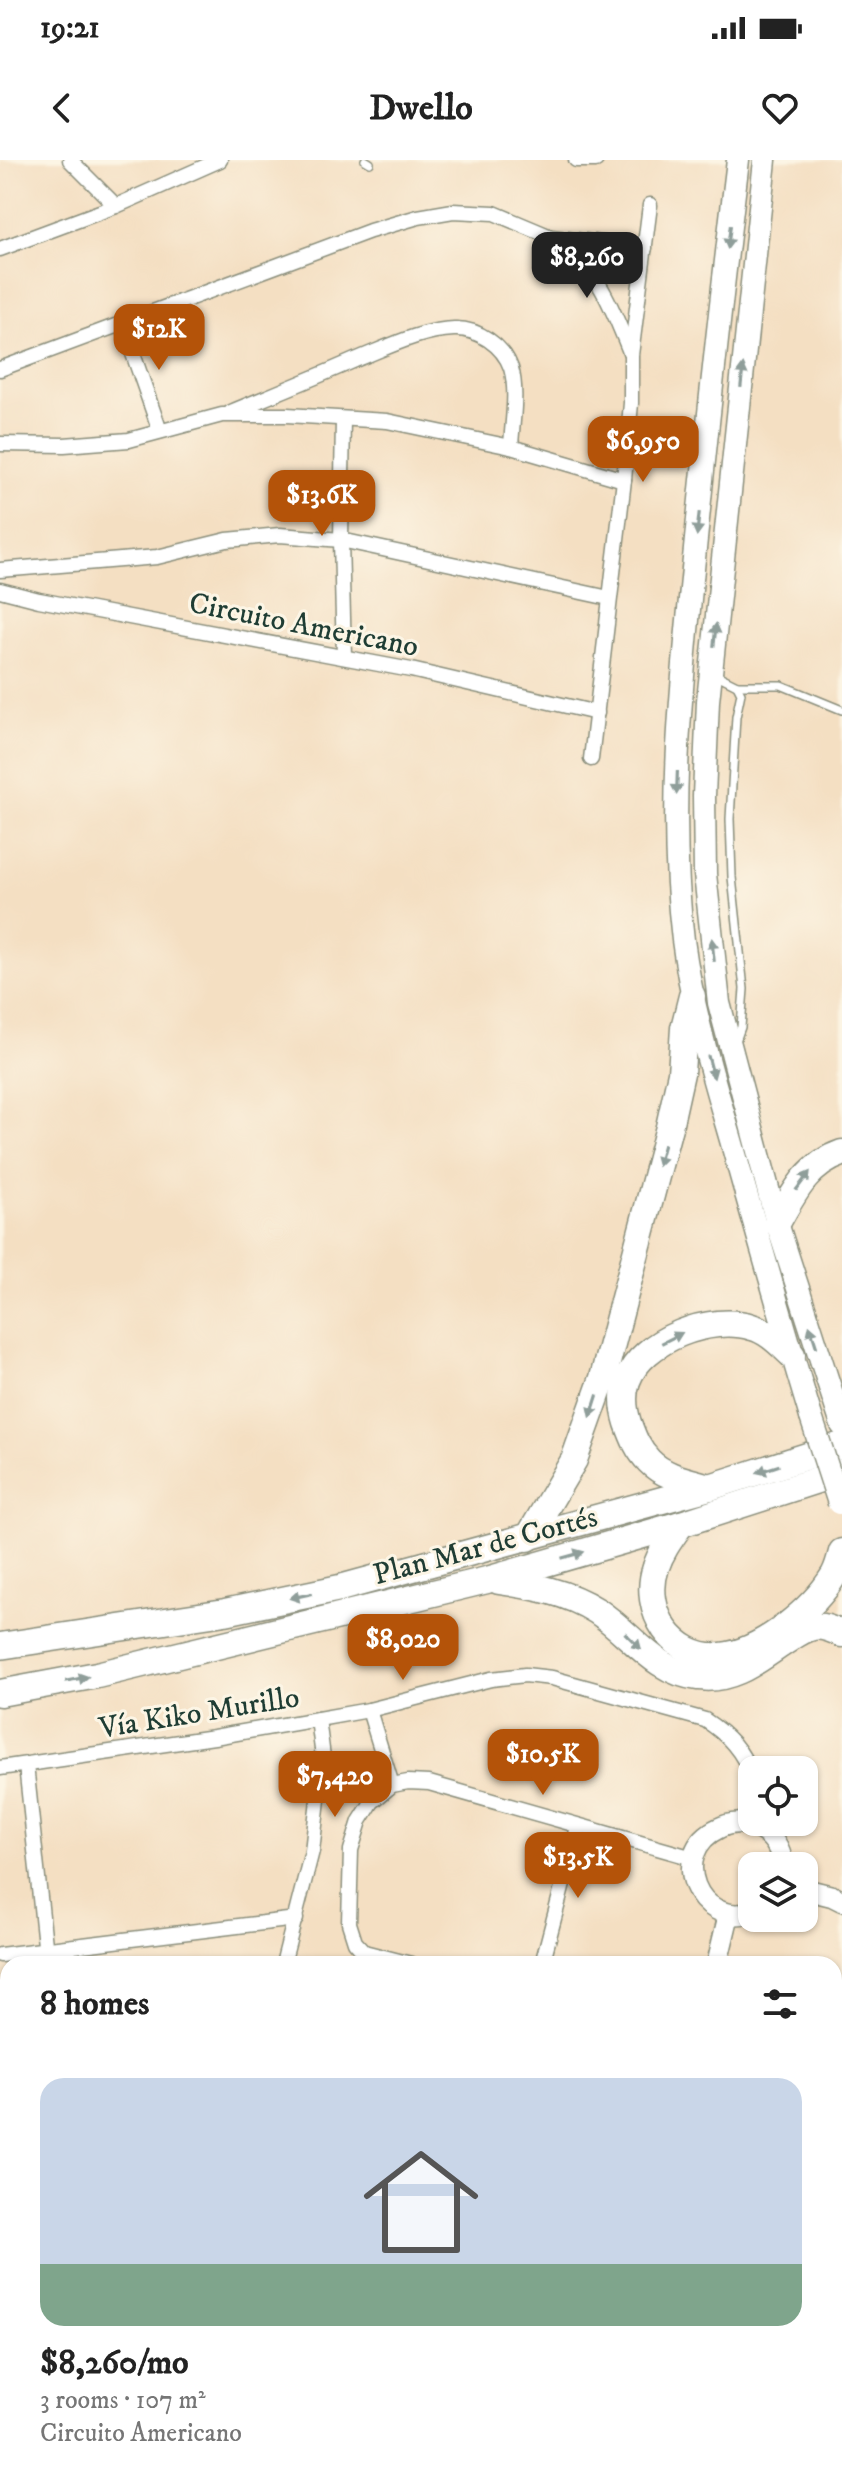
<!DOCTYPE html>
<html lang="en">
<head>
<meta charset="utf-8">
<style>
	:root { --surface:#fff; --page:#f2f2f2; --text:#222; --muted:#767676; --accent:#b45309 }
	body { margin:0; font-family:"IM FELL DW Pica",serif; background:var(--page); color:var(--text); height:100vh; display:flex; flex-direction:column; font-size:30px; white-space:nowrap }
	* { box-sizing:border-box; margin:0 }
	p { font-size:26px; color:var(--muted) }
	.icon { flex:none; width:44px; height:44px; fill:none; stroke:currentColor; stroke-width:2; stroke-linecap:round; stroke-linejoin:round }
	.map { position:relative; flex:1; overflow:hidden }
	.panel { position:absolute; left:0px; top:1796px; width:842px; height:536px; display:flex; flex-direction:column; background:var(--surface); border-radius:24px 24px 0 0; box-shadow:0 2px 6px #0004 }
	.panel>* { flex:none }
	.tools { position:absolute; left:738px; top:1596px; display:grid; gap:16px }
	.tools a { display:grid; place-items:center; width:80px; height:80px; border-radius:16px; background:var(--surface); box-shadow:0 2px 6px #0004; font-size:40px }
	.price { position:absolute; translate:-50% -68px; padding:0 18px; border-radius:16px; background:var(--accent); color:#fff; font-size:26px; line-height:52px; filter:drop-shadow(0 2px 4px #0008) }
	.price::after { content:''; position:absolute; left:50%; top:48px; width:24px; height:18px; margin-left:-12px; background:inherit; clip-path:polygon(0 0,100% 0,50% 100%) }
	.price.active { background:#222; color:#fff }
	ul { padding:0; list-style:none }
	li { display:grid; align-content:center; gap:16px; height:424px; padding:0 40px }
	li span { display:grid; place-items:center; height:248px; border-radius:24px; color:#555 }
	li>.icon { margin-inline-start:auto }
	span .icon { width:144px; height:144px; fill:#fffc; stroke-width:1 }
	li b { font-size:34px }
	h2 { display:flex; justify-content:space-between; align-items:center; height:96px; padding:0 40px; font-size:34px }
	.status { display:flex; justify-content:space-between; align-items:center; height:56px; padding:0 40px; background:var(--surface); direction:ltr }
	.status svg { height:22px; fill:currentColor }
	header { display:flex; justify-content:space-between; align-items:center; height:104px; padding:0 40px; background:var(--surface); font-size:36px; font-weight:800 }
	.map>svg:first-child { display:block }
</style>
</head>
<body>
<div class="status"><b>19:21</b><svg viewBox="0 0 49 12"><path d="M0 12V9h3v3zM5 12V6h3v6zM10 12V3h3v9zM15 12V0h3v12zM26 1h20v11H26zM47 4h2v5h-2z"/></svg></div>
<header><svg class="icon" aria-label="back" viewBox="0 0 24 24"><path d="M15 5l-7 7 7 7"/></svg>Dwello<svg class="icon" aria-label="heart" viewBox="0 0 24 24"><path d="M12 20l-8-8c-3-5 5-10 8-4 3-6 11-1 8 4z"/></svg></header>
<div class="map">
<svg width="842" height="2332" viewBox="0 0 842 2332">
	<rect width="100%" height="100%" fill="#fcf5e5"/>
	<filter id="ink" filterUnits="userSpaceOnUse"><feTurbulence type="fractalNoise" baseFrequency=".0125" numOctaves="2"/><feDisplacementMap in="SourceGraphic" scale="16" xChannelSelector="R" yChannelSelector="G"/><feConvolveMatrix kernelMatrix="1 2 1 2 8 2 1 2 1" color-interpolation-filters="sRGB"/></filter>
	<filter id="wash" filterUnits="userSpaceOnUse"><feTurbulence type="fractalNoise" baseFrequency=".006" numOctaves="4" result="noise"/><feDisplacementMap in="SourceGraphic" scale="32" xChannelSelector="R" yChannelSelector="G"/><feGaussianBlur stdDeviation="1.8" result="paint"/><feColorMatrix in="noise" values="0 0 0 0 0 0 0 0 0 0 0 0 0 0 0 0 0 1.4 0 .05"/><feComposite in="paint" operator="in"/></filter>
	<g filter="url(#wash)">
		<rect width="100%" height="100%" fill="#f4dfc2"/>
	</g>
	<g filter="url(#ink)">
		<g fill="none" stroke-linecap="round" stroke-linejoin="round">
			<!-- lane casing -->
			<g stroke="#8a8e7b" stroke-width="10">
				<g id="lane">
					<path d="M365,0l5,3"/>
					<path d="M715,514l22,11 4,8 -5,24 -6,102 2,58 12,112 -3,38 -5,14"/>
					<path d="M737,525h44l61,25"/>
				</g>
			</g>
			<!-- street casing -->
			<g stroke="#8a8e7b" stroke-width="17">
				<g id="street">
					<path d="M70,0l46,46"/>
					<path d="M576,0h20"/>
					<path d="M555,79c45,32 55,64 75,113"/>
					<path d="M0,89l116,-43 104,-46"/>
					<path d="M123,165l37,106"/>
					<path d="M0,209l370,-138 48,-14 35,-6 41,2 57,24 94,11"/>
					<path d="M231,252c41,-17 83,-34 124,-52 31,-12 65,-30 99,-31 23,-1 49,16 57,39 7,24 1,54 0,79"/>
					<path d="M343,259l-2,121 3,117"/>
					<path d="M0,284l64,1 65,-5 93,-25h65l100,6 124,26 113,33"/>
					<path d="M0,410l157,-13 70,-17 53,-5 61,5 268,58"/>
					<path d="M0,430l39,10 372,70 186,43"/>
					<path d="M591,599l33,-279 7,-77v-48l19,-150"/>
					<path d="M369,1550l23,75"/>
					<path d="M26,1605l21,199"/>
					<path d="M0,1608l214,-31 104,-18 51,-9 122,-31 34,-4 27,3 153,42c23,15 38,31 47,57"/>
					<path d="M0,1795l296,-36"/>
					<path d="M283,1804l29,-113 11,-94 -5,-38"/>
					<path d="M411,1804l-47,-12 -9,-10 -6,-19 2,-73 9,-29 12,-19 20,-17 16,-3 21,1 264,75"/>
					<path d="M542,1804l36,-137"/>
					<path d="M0,2002l8,-1"/>
					<path d="M0,2202h8"/>
					<path d="M834,2317l8,4"/>
					<path d="M259,2324l1,8"/>
				</g>
			</g>
			<!-- secondary casing -->
			<g stroke="#8a8e7b" stroke-width="23">
				<g id="secondary">
					<path d="M804,1729l28,7 10,5"/>
					<path d="M752,1752c-55,17 -85,-60 -33,-84 11,-6 25,-6 36,-1 17,7 26,22 28,39"/>
					<path d="M717,1804l12,-50"/>
					<path d="M834,1912l8,-30"/>
					<path d="M834,2027l8,-29"/>
					<path d="M582,2332l1,-8"/>
					<path d="M703,2332l5,-8"/>
					<path d="M733,2332l5,-8"/>
				</g>
			</g>
			<!-- primary casing -->
			<g stroke="#8a8e7b" stroke-width="25">
				<g id="primary">
					<path d="M738,0c-16,130 -30,259 -43,389 -13,130 -28,261 -12,391 9,68 29,134 48,200 26,93 52,185 80,277"/>
					<path d="M765,0l-57,541 -4,95 1,78 14,129 58,220 65,202"/>
				</g>
			</g>
			<!-- highway casing -->
			<g stroke="#8a8e7b" stroke-width="29">
				<g id="highway">
					<path d="M777,1063c17,-30 30,-58 65,-70"/>
					<path d="M710,1327c-21,-6 -46,-10 -61,-26 -11,-11 -16,-24 -21,-38 -4,-13 -6,-28 -1,-42 15,-42 85,-67 125,-54 16,4 28,17 40,28"/>
					<path d="M681,1364c-10,14 -20,27 -25,43 -15,43 17,93 65,89 40,-3 93,-48 113,-81 4,-7 6,-15 8,-23"/>
					<path d="M528,1378l46,-78 29,-82 66,-251 12,-54 3,-45 8,-32"/>
					<path d="M499,1421c35,5 68,11 98,30 35,23 57,61 101,66 35,5 61,-18 88,-36 8,-5 17,-12 27,-14 10,-2 20,3 29,7"/>
					<path d="M0,1486l225,-34 115,-24 370,-101 132,-42"/>
					<path d="M0,1533l97,-18 390,-95 194,-56 161,-52"/>
				</g>
			</g>
			<!-- lane -->
			<use href="#lane" stroke="#fff" stroke-width="7"/>
			<!-- street -->
			<use href="#street" stroke="#fff" stroke-width="14"/>
			<!-- secondary -->
			<use href="#secondary" stroke="#fff" stroke-width="20"/>
			<!-- primary -->
			<use href="#primary" stroke="#fff" stroke-width="22"/>
			<!-- highway -->
			<use href="#highway" stroke="#fff" stroke-width="26"/>
			<!-- primary-bridge casing -->
			<g stroke="#8a8e7b" stroke-width="25" stroke-linecap="butt">
				<path id="primary-bridge" d="M811,1257l28,86"/>
			</g>
			<!-- primary-bridge -->
			<use href="#primary-bridge" stroke="#fff" stroke-width="22"/>
		</g>
		<!-- one-way arrows -->
		<defs><path id="oneway-solid" d="M-6-.8H1V-3.2L6.5 0L1 3.2V.8H-6Z" transform="scale(2)"/></defs>
		<g fill="#8f9e9a">
			<use href="#oneway-solid" transform="translate(729 77) rotate(97)"/>
			<use href="#oneway-solid" transform="translate(742 216) rotate(-84)"/>
			<use href="#oneway-solid" transform="translate(698 364) rotate(96)"/>
			<use href="#oneway-solid" transform="translate(715 475) rotate(-84)"/>
			<use href="#oneway-solid" transform="translate(677 623) rotate(92)"/>
			<use href="#oneway-solid" transform="translate(713 790) rotate(-96)"/>
			<use href="#oneway-solid" transform="translate(711 907) rotate(75)"/>
			<use href="#oneway-solid" transform="translate(661 995) rotate(105)"/>
			<use href="#oneway-solid" transform="translate(803 1021) rotate(-53)"/>
			<use href="#oneway-solid" transform="translate(813 1176) rotate(-108)"/>
			<use href="#oneway-solid" transform="translate(672 1178) rotate(-27)"/>
			<use href="#oneway-solid" transform="translate(594 1246) rotate(108)"/>
			<use href="#oneway-solid" transform="translate(768 1309) rotate(162)"/>
			<use href="#oneway-solid" transform="translate(573 1395) rotate(-16)"/>
			<use href="#oneway-solid" transform="translate(301 1436) rotate(168)"/>
			<use href="#oneway-solid" transform="translate(633 1481) rotate(45)"/>
			<use href="#oneway-solid" transform="translate(77 1519) rotate(-11)"/>
		</g>
	</g>
	<g text-anchor="middle" stroke-width="6" stroke-linejoin="round" paint-order="stroke">
		<!-- street labels -->
		<g font-size="30" fill="#1f3d34" stroke="#fcf5e5">
			<text transform="translate(304 464) rotate(11)" y="10">Circuito Americano</text>
			<text transform="translate(485 1385) rotate(-15)" y="10">Plan Mar de Cortés</text>
			<text transform="translate(199 1552) rotate(-9)" y="10">Vía Kiko Murillo</text>
		</g>
	</g>
</svg>
<div class="tools">
<a><svg class="icon" aria-label="locate" viewBox="0 0 24 24"><circle cx="12" cy="12" r="6"/><path d="M12 2v4M12 18v4M2 12h4M18 12h4"/></svg></a>
<a><svg class="icon" aria-label="layers" viewBox="0 0 24 24"><path d="M12 4l9 5-9 5-9-5zM3 14l9 5 9-5"/></svg></a>
</div>
<b class="price active" style="left:587px;top:140px">$8,260</b>
<b class="price" style="left:159px;top:212px">$12K</b>
<b class="price" style="left:643px;top:324px">$6,950</b>
<b class="price" style="left:322px;top:378px">$13.6K</b>
<b class="price" style="left:403px;top:1522px">$8,020</b>
<b class="price" style="left:543px;top:1637px">$10.5K</b>
<b class="price" style="left:335px;top:1659px">$7,420</b>
<b class="price" style="left:578px;top:1740px">$13.5K</b>
<section class="panel">
<h2>8 homes<svg class="icon" aria-label="filters" viewBox="0 0 24 24"><path d="M4 7h16M4 17h16"/><circle cx="9" cy="7" r="2"/><circle cx="15" cy="17" r="2"/></svg></h2>
<ul>
<li><span style="background:linear-gradient(#c9d6e8 75%,#7fa58c 0)"><svg class="icon" aria-label="home" viewBox="0 0 24 24"><path d="M3 11l9-7 9 7M6 9v11h12V9"/></svg></span><div><b>$8,260/mo</b><p>3 rooms · 107 m²</p><p>Circuito Americano</p></div></li>
</ul>
</section>
</div>
</body>
</html>
